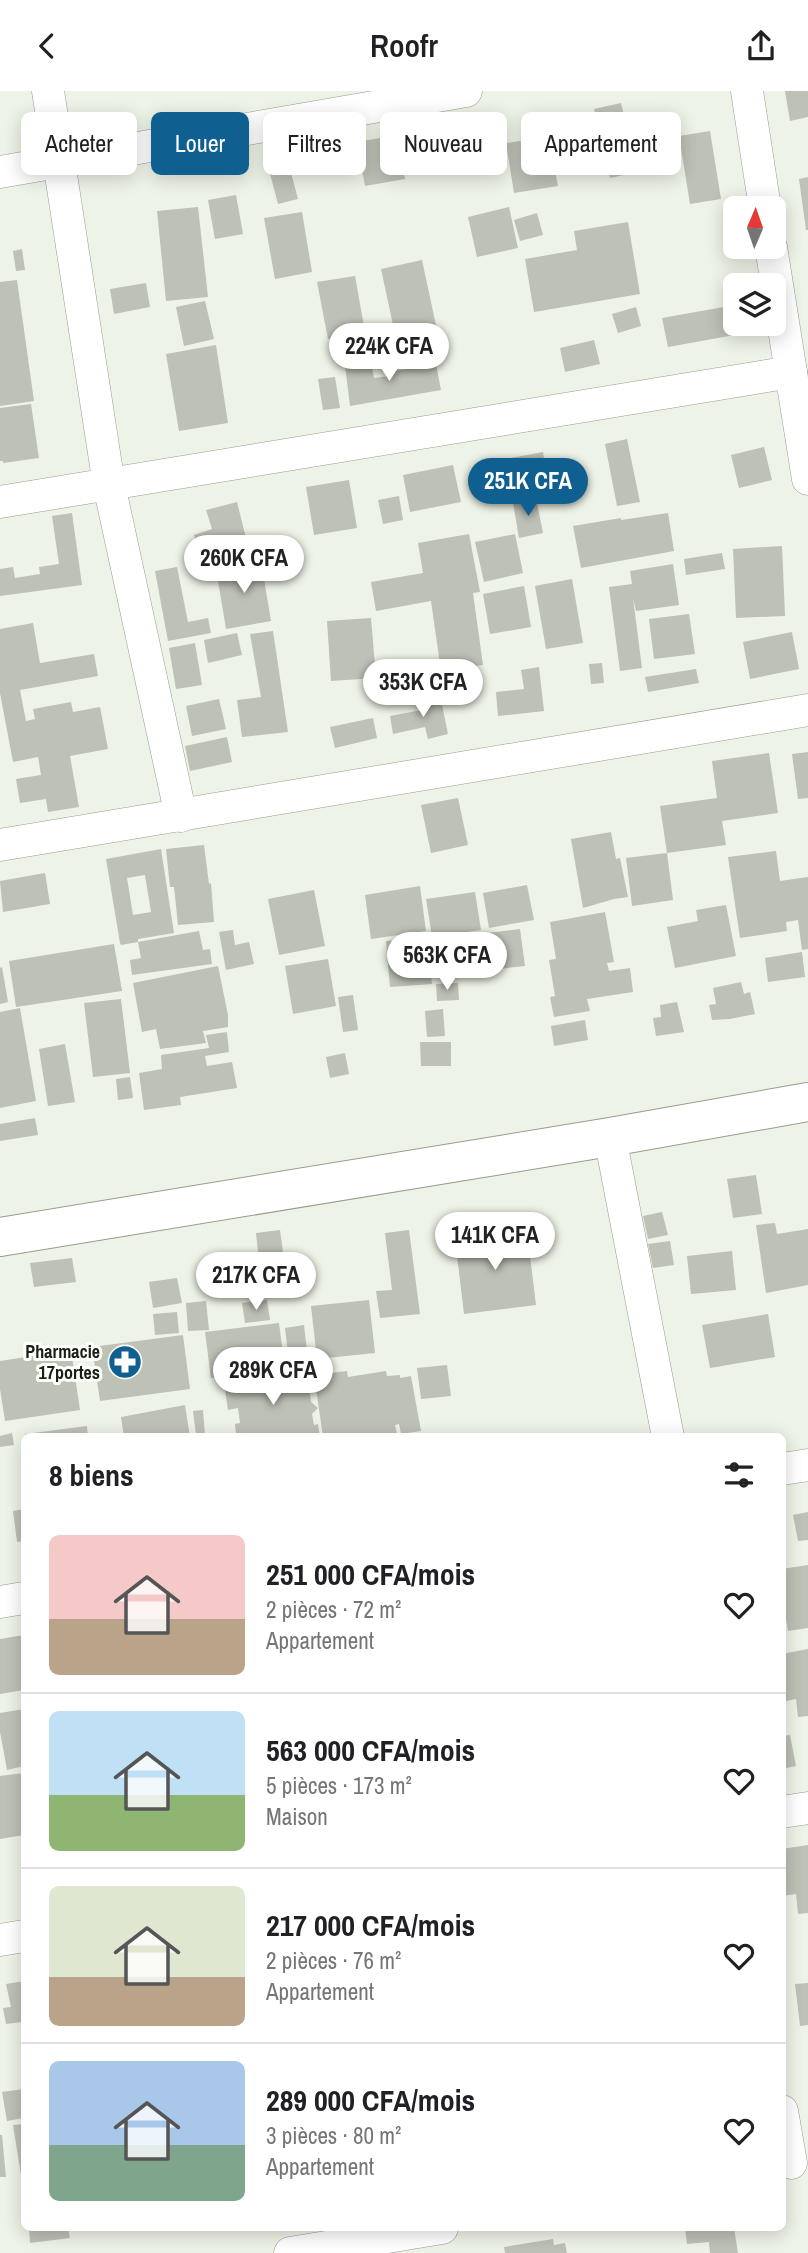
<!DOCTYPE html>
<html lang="fr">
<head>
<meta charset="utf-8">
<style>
	:root { --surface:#fff; --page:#f6f6f6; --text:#202124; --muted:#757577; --line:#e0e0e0; --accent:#0f5f91 }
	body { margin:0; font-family:"Archivo Narrow",sans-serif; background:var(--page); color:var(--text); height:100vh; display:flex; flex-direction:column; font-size:26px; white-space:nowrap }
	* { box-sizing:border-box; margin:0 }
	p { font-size:23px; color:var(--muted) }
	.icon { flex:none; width:38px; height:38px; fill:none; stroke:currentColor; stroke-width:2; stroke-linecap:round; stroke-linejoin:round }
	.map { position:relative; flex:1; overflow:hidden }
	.details { position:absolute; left:21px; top:1342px; width:765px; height:798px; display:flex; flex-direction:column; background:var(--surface); border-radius:10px; box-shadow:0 4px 18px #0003 }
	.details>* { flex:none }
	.hud { position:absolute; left:21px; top:21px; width:766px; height:63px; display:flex; gap:14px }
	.needle { width:46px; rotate:2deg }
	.buttons { position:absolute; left:723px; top:105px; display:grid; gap:14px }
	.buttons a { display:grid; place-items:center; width:63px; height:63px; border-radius:10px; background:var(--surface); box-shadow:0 4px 18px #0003; font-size:35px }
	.price { position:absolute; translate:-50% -60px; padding:0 16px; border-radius:24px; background:#fff; color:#222; font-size:23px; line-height:46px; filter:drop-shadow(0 2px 4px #0008) }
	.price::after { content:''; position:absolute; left:50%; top:42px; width:21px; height:16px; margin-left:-10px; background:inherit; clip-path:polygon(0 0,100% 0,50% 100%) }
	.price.active { background:var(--accent); color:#fff }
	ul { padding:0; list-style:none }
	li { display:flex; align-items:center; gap:21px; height:175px; padding:0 28px }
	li+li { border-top:2px solid var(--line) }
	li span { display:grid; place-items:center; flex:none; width:196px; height:140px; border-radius:10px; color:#555 }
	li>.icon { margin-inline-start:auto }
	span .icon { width:84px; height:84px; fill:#fffc; stroke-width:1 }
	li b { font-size:30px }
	h2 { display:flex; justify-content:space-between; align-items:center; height:84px; padding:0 28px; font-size:30px }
	.pill { padding:0 24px; border-radius:10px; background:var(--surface); box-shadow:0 4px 18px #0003; font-size:24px; line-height:63px }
	.pill.active { background:var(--accent); color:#fff }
	header { display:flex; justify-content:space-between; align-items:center; height:91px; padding:0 28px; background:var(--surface); font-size:32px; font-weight:600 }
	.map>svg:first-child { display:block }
</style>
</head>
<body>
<header><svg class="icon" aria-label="back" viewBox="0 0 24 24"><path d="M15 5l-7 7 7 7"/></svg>Roofr<svg class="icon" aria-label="share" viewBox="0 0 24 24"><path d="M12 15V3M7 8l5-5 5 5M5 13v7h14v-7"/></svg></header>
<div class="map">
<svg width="808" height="2162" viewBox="0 0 808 2162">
	<rect width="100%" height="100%" fill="#eef3e7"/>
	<!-- building -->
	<g fill="#bdc1b6" fill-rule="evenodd">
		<path d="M785,0h23v26l-18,4z"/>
		<path d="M621,12l16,69 -27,6 -16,-69z"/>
		<path d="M710,40l11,68 -31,5 -11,-68z"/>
		<path d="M578,42l5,32 -28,5 3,16 -44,7 -8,-50z"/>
		<path d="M397,44l8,44 -40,7 -8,-44z"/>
		<path d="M289,74l9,34 -20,5 -9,-34z"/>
		<path d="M808,86v53h-2l-7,-51z"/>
		<path d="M236,104l7,39 -28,5 -7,-39z"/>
		<path d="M198,116l10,90 -42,4 -9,-90z"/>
		<path d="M509,116l9,41 -41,9 -9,-40z"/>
		<path d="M302,121l10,60 -37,7 -11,-61z"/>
		<path d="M537,122l6,22 -23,6 -6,-21z"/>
		<path d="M628,131l12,72 -106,18 -9,-53 52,-9 -3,-19z"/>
		<path d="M22,158l3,21 -9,1 -3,-20z"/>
		<path d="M422,169l15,70 -41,9 -15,-70z"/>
		<path d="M355,185l10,56 -37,7 -11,-57z"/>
		<path d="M17,189l17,121 -34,5v-124z"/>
		<path d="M146,192l4,24 -36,7 -4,-25z"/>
		<path d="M205,210l9,38 -30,7 -8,-39z"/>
		<path d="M735,214v19h3l2,10 -72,13 -6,-29z"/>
		<path d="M636,216l5,19 -23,7 -6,-19z"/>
		<path d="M594,249l6,24 -35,8 -5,-24z"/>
		<path d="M216,254l12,78 -49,8 -13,-77z"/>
		<path d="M371,270l3,17 17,-2 -1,-4 46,-8 5,26 -91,16 -5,-41z"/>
		<path d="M335,286l5,31 -17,2 -5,-31z"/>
		<path d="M31,313l8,54 -36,5v-2h-3v-53z"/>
		<path d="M627,348l13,63 -23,4 -12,-62z"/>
		<path d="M764,356l8,33 -33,8 -8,-33z"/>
		<path d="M543,361l3,19 -69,12 -3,-18z"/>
		<path d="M453,374l8,37 -51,10 -7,-37z"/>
		<path d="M349,389l8,48 -43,7 -8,-48z"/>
		<path d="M399,405l4,24 -20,4 -5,-24z"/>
		<path d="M536,407l7,35 -24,5 -6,-35z"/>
		<path d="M237,411l9,36 -23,6 1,3 -24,8 -6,-20 18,-6 -6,-19z"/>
		<path d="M72,422l10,72 -82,11v-27l13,-2 2,11 25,-4 -1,-7 20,-3 -7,-48z"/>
		<path d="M668,422l6,38 -93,17 -8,-42 48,-8v2z"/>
		<path d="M469,443l11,58 -7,1 10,72 -42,6 -10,-70 -55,10 -5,-29 52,-9 -5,-30z"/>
		<path d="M515,443l8,39 -39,9 -9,-40z"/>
		<path d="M782,455l3,70 -49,2 -3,-69z"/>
		<path d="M722,462l3,16 -39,6 -2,-16z"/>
		<path d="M261,470l10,60 -45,8 -10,-60z"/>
		<path d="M673,473l6,41 -43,6 -3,-13 9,70 -22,3 -11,-84 23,-3 -2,-13z"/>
		<path d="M177,476l11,55 20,-4 3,15 -43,8 -13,-70z"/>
		<path d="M572,488l11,64 -37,6 -11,-63z"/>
		<path d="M524,495l7,41 -41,7 -7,-40z"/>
		<path d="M689,523l6,40 -41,5 -5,-40z"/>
		<path d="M371,527l5,60 -45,3 -4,-60z"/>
		<path d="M33,532l7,40 54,-9 4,22 -78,14 6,31 9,-2 -2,-10 38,-7 2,10 27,-5 8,42 -38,7 9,51 -31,5 -2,-13 -26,4 -4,-24 25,-4 -3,-18 -25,5 -13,-69v-64z"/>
		<path d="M273,540l15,101 -46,5 -5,-37 24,-3 -11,-63z"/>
		<path d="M792,541l7,37 -49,10 -7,-37z"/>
		<path d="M237,542l5,22 -34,8 -4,-23z"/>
		<path d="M195,552l7,42 -26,4 -7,-41z"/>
		<path d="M602,572l2,20 -13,1 -2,-20z"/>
		<path d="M539,576l5,44 -46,5 -2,-24 28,-3 -3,-19z"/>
		<path d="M696,578l3,14 -51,9 -3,-15z"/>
		<path d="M440,604l8,39 -20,5 -3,-12 -32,7 -3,-18 32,-6 -3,-11z"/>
		<path d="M219,608l7,30 -34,7 -6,-30z"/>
		<path d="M373,627l4,20 -42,10 -5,-21z"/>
		<path d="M227,646l5,25 -42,9 -5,-25z"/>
		<path d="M808,661v46l-10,1 -6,-45z"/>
		<path d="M769,662l9,60 -56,8 4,24 -59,8 -7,-47 57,-8 -5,-37z"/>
		<path d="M458,707l10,47 -37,8 -10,-48z"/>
		<path d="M611,741l5,27 4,-1 8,39 -14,2 -31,9 -12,-69z"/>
		<path d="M204,754l5,39 2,-1 3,39 -36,3 -4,-38h-4l-4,-38z"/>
		<path d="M161,758l13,84 -36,6v3l61,-11 4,19 7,-1 2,15 -80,11 -2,-15 11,-2 -3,-16 -17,3 -1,-2 -14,-84zM145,784l6,37 -18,3 -6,-37z"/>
		<path d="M776,760l4,30 28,-4v72l-6,1 -4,-30 -12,2 1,9 -47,7 -12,-81z"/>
		<path d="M667,762l6,47 -41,6 -6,-48z"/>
		<path d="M45,782l5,31 -47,8 -3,-31z"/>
		<path d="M527,794l7,35 -45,8 -6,-35z"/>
		<path d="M420,795l6,45 -55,8 -6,-44z"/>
		<path d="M314,799l11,56 -46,9 -11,-56z"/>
		<path d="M475,801l6,38 -49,7 -6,-38z"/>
		<path d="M726,814l10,51 -61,12 -8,-41 31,-6 -2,-11z"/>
		<path d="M605,821l9,50 -7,1 2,8 21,-3 3,24 -46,7 3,12 -36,6 -4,-20 5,-1 -6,-36 7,-1 -6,-37z"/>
		<path d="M520,838l5,37 -73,8 -5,-36z"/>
		<path d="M233,839l2,15 14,-3 5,22 -28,6 -7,-38z"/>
		<path d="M428,847l4,46 -42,3 -4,-46z"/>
		<path d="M114,853l8,47 -106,16 -7,-46z"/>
		<path d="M802,861l3,25 -37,5 -3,-24z"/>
		<path d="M328,868l8,47 -43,8 -8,-48z"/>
		<path d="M218,875l10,49v12l-25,4 3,12 -46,6 -4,-20 -14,3 -9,-49z"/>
		<path d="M2,876l6,35 -8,2v-36z"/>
		<path d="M741,891l3,12 6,-2 5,22 -25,5 -18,1 -3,-15 7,-1 -3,-16z"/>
		<path d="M458,892l1,17 -22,1 -1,-17z"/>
		<path d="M353,904l5,35 -15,2 -5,-35z"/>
		<path d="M121,908l9,74 -37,4 -9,-74z"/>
		<path d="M677,911l7,30 -28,4 -3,-18 8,-1 -1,-12z"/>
		<path d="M20,917l16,93 -36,7v-96z"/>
		<path d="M443,918l2,27 -18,1 -2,-26z"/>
		<path d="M585,929l3,20 -34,6 -3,-20z"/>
		<path d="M227,941l2,20 -24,4 2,10 25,-4 5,26 -57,9 1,8 -37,5 -5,-37 23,-4 -1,-14 48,-7 -3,-13z"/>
		<path d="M420,951h31v24h-30z"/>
		<path d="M65,953l10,58 -27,4 -9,-57z"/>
		<path d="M345,962l4,21 -19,4 -4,-21z"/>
		<path d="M130,986l3,21 -15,2 -2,-21z"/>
		<path d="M35,1027l3,17 -38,6v-17z"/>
		<path d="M756,1084l6,39 -29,4 -6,-39z"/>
		<path d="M662,1121l6,23 -20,4 -5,-23z"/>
		<path d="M775,1132l2,11 31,-5v56l-42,8 -10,-68z"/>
		<path d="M280,1139l5,37 -25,3 -4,-37z"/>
		<path d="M409,1139l11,84 -40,4 -4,-27 16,-1 -7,-57z"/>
		<path d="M527,1140l9,74 -72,9 -9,-75z"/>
		<path d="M670,1150l4,24 -21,3 -5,-24z"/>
		<path d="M732,1160l4,39 -45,4 -4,-38z"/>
		<path d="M72,1167l4,24 -42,5 -4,-24z"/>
		<path d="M177,1187l5,25 -29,5 -4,-26z"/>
		<path d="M267,1209l3,20 -25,3 -3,-20z"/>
		<path d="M369,1209l6,53 -58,6 -6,-53z"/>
		<path d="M206,1210l3,29 -21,1 -2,-28z"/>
		<path d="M177,1221l2,21 -24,2 -2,-21z"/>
		<path d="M768,1223l7,43 -65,11 -8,-43z"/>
		<path d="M279,1232l6,46 -74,9 -6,-46z"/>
		<path d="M304,1234l5,43 -19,2 -5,-42z"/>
		<path d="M183,1244l7,54 -90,12 -8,-54z"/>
		<path d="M71,1259l9,60 -75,11 -5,-32v-28z"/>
		<path d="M447,1274l4,31 -30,3 -4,-31z"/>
		<path d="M347,1280l1,6 38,-6 1,5 13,-1v3l11,-2 10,55 -20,3 -2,-10 -4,1 2,9 -15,3h-59l-9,-62z"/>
		<path d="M296,1282v5l12,-1 3,25 7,6 -6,6 2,11 4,-1 2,13h-77l-1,-3h-6l-1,-10 5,-1 -2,-15 -10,2 -4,-27 29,-4v4l16,-2 -1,-5z"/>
		<path d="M185,1314l5,32h-66l-3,-20z"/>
		<path d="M203,1319l2,25h-9l-3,-24z"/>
		<path d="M87,1335l1,11h-63v-3z"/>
		<path d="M12,1342l2,12 -14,2v-11z"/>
		<path d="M24,1418v32l-7,1 -4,-31z"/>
		<path d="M808,1421v28l-10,1 -5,-26z"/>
		<path d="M808,1474v63l-20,3 -6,-35v-27z"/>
		<path d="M24,1544v55l-24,4v-55z"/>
		<path d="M808,1558v67l-10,1 -2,-18 -14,3v-48z"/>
		<path d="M24,1618v57l-17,4 -7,-38v-19z"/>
		<path d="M790,1644l6,31 -14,3v-33z"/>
		<path d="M24,1682v62l-24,4v-63z"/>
		<path d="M808,1754v68l-10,1 -2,-20 -14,2v-47z"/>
		<path d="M24,1890v48h-1l-1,-7 -16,2 -3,-16 8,-1 -5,-23z"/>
		<path d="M808,1892v42l-8,1 -5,-42z"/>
		<path d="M24,1998v29l-17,3 -5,-29z"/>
		<path d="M24,2033v64h-1l-10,-63z"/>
		<path d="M0,2044h2l4,42h-6z"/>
		<path d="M29,2137h39l2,10 -40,5z"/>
		<path d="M685,2137h49l4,25h-28l-1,-11 -22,2z"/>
		<path d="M553,2148l1,6 11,-2 2,10h-62l-1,-6z"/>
	</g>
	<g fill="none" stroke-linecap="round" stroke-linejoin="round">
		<!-- street casing -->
		<g stroke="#989c91" stroke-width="33">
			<g id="street">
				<path d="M48,0l61,394 72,331"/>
				<path d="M747,0l18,117"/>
				<path d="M0,81l466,-81"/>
				<path d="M771,156l37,232"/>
				<path d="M0,411l791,-130"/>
				<path d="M0,754l808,-135"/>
				<path d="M610,1046l58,300"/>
				<path d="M782,1378l26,-4"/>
				<path d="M0,1511l24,-4"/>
				<path d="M782,1721l26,-4"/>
				<path d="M0,1849l24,-4"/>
				<path d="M782,2020l9,52"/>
				<path d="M290,2162l152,-25"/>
			</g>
		</g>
		<!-- secondary casing -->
		<g stroke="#989c91" stroke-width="40">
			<path id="secondary" d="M0,1146l610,-100 198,-35"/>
		</g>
		<!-- street -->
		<use href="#street" stroke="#fff" stroke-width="32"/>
		<!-- secondary -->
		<use href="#secondary" stroke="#fff" stroke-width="38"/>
	</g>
	<!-- icons -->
	<defs>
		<g id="pharmacy-disc" transform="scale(1.75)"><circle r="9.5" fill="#0f5f91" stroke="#fdfffa"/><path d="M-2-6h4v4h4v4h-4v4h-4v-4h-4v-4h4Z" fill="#fff"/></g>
	</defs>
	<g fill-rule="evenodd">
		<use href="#pharmacy-disc" x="125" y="1271"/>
	</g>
	<g text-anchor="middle" stroke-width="6" stroke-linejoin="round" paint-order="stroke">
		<!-- poi labels -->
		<g font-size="18" font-weight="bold" fill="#1b1d19" stroke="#fdfffa" text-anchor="end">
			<text x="100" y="1267">Pharmacie<tspan x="100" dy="21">17portes</tspan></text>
		</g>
	</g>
</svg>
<div class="buttons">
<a><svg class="needle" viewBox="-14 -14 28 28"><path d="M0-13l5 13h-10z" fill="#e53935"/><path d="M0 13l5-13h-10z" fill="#757577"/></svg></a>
<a><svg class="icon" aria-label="layers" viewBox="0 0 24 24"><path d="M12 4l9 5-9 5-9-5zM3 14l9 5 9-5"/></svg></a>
</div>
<b class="price" style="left:389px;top:292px">224K CFA</b>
<b class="price active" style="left:528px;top:427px">251K CFA</b>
<b class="price" style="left:244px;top:504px">260K CFA</b>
<b class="price" style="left:423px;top:628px">353K CFA</b>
<b class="price" style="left:447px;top:901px">563K CFA</b>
<b class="price" style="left:495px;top:1181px">141K CFA</b>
<b class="price" style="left:256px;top:1221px">217K CFA</b>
<b class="price" style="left:273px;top:1316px">289K CFA</b>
<div class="hud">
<a class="pill">Acheter</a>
<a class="pill active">Louer</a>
<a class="pill">Filtres</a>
<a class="pill">Nouveau</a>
<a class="pill">Appartement</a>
</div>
<section class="details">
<h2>8 biens<svg class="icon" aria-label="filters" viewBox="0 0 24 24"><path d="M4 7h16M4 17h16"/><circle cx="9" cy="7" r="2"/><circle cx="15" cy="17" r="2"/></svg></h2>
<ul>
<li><span style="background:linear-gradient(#f6c9c9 60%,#b9a48a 0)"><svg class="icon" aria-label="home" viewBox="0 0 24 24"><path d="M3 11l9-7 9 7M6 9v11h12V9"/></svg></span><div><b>251 000 CFA/mois</b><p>2 pièces · 72 m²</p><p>Appartement</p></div><svg class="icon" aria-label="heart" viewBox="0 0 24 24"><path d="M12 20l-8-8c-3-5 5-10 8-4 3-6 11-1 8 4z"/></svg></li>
<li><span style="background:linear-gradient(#bfe0f5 60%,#8fb573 0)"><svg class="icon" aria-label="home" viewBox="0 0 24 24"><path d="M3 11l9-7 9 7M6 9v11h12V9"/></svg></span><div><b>563 000 CFA/mois</b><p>5 pièces · 173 m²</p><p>Maison</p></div><svg class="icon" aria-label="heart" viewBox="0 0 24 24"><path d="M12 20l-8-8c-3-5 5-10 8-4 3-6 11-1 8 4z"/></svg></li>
<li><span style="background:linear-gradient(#dfe7d0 65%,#b9a48a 0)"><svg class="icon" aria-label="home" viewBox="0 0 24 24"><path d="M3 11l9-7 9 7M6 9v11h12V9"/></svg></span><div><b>217 000 CFA/mois</b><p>2 pièces · 76 m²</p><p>Appartement</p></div><svg class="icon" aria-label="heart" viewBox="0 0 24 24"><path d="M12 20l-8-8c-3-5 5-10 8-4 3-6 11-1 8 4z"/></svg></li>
<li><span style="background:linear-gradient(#a9c7e8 60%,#7fa58c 0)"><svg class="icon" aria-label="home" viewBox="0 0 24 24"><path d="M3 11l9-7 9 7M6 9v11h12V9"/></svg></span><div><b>289 000 CFA/mois</b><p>3 pièces · 80 m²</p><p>Appartement</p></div><svg class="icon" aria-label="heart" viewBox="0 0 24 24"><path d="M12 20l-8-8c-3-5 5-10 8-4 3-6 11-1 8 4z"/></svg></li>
</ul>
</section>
</div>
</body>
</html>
